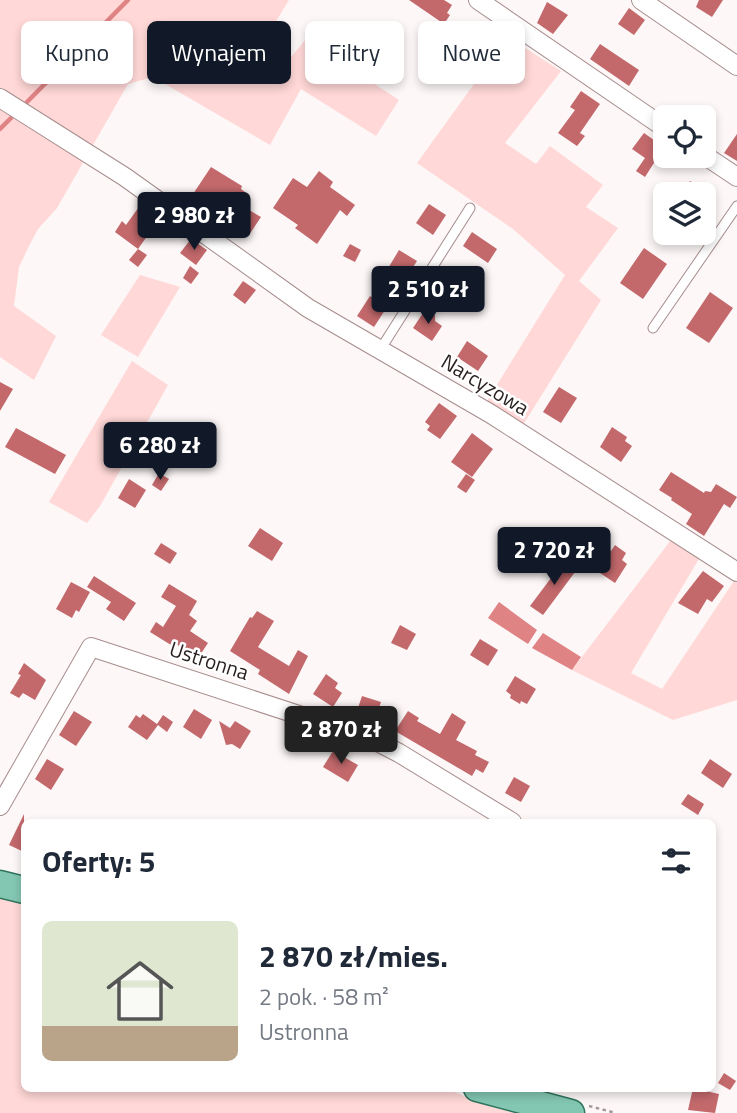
<!DOCTYPE html>
<html lang="pl">
<head>
<meta charset="utf-8">
<style>
	:root { --surface:#fff; --page:#f6f6f7; --text:#1f2937; --muted:#747a83; --accent:#111827 }
	body { margin:0; font-family:"Titillium Web",sans-serif; background:var(--page); color:var(--text); height:100vh; display:flex; flex-direction:column; font-size:26px; white-space:nowrap }
	* { box-sizing:border-box; margin:0 }
	p { font-size:23px; color:var(--muted) }
	.icon { flex:none; width:38px; height:38px; fill:none; stroke:currentColor; stroke-width:2; stroke-linecap:round; stroke-linejoin:round }
	.map { position:relative; flex:1; overflow:hidden }
	.side { position:absolute; left:21px; top:819px; width:695px; height:273px; display:flex; flex-direction:column; background:var(--surface); border-radius:10px; box-shadow:0 4px 10px #0003 }
	.side>* { flex:none }
	.banner { position:absolute; left:21px; top:21px; width:696px; height:63px; display:flex; gap:14px }
	.fabs { position:absolute; left:653px; top:105px; display:grid; gap:14px }
	.fabs a { display:grid; place-items:center; width:63px; height:63px; border-radius:10px; background:var(--surface); box-shadow:0 4px 10px #0003; font-size:35px }
	.price { position:absolute; translate:-50% -60px; padding:0 16px; border-radius:7px; background:var(--accent); color:#fff; font-size:23px; line-height:46px; filter:drop-shadow(0 2px 4px #0008) }
	.price::after { content:''; position:absolute; left:50%; top:42px; width:21px; height:16px; margin-left:-10px; background:inherit; clip-path:polygon(0 0,100% 0,50% 100%) }
	.price.current { background:#222; color:#fff }
	ul { padding:0; list-style:none }
	li { display:flex; align-items:center; gap:21px; height:175px; padding:0 21px }
	li span { display:grid; place-items:center; flex:none; width:196px; height:140px; border-radius:10px; color:#555 }
	li>.icon { margin-inline-start:auto }
	span .icon { width:84px; height:84px; fill:#fffc; stroke-width:1 }
	li b { font-size:30px }
	h2 { display:flex; justify-content:space-between; align-items:center; height:84px; padding:0 21px; font-size:30px }
	.tag { padding:0 24px; border-radius:10px; background:var(--surface); box-shadow:0 4px 10px #0003; font-size:24px; line-height:63px }
	.tag.current { background:var(--accent); color:#fff }
	.map>svg:first-child { display:block }
</style>
</head>
<body>
<div class="map">
<svg width="737" height="1113" viewBox="0 0 737 1113">
	<rect width="100%" height="100%" fill="#fdf7f7"/>
	<!-- green -->
	<g fill="#ffd8d7">
		<path d="M0,0h289l-36,59 24,15 29,-35 93,61 -23,36 -75,-47 -31,56 -117,-68 -25,7 -71,124 -19,21 -9,17 -10,21 -5,39 42,30 -22,44 -34,-23v-251l21,16 47,25 -68,-54z"/>
		<path d="M508,37l53,34 -56,72 31,21 14,-18 53,39 -17,22 32,21 -39,53 22,19 -78,125 -36,-24 78,-126 -52,-46 -96,-66z"/>
		<path d="M140,275l40,12 -42,70 -37,-22z"/>
		<path d="M132,361l36,24 -68,121 -13,17 -38,-21z"/>
		<path d="M671,540l29,17 -69,116 31,16 72,-108 3,2v117l-64,20 -101,-50z"/>
		<path d="M0,898l24,6v184l423,1 44,18 24,6h-515z"/>
	</g>
	<!-- water -->
	<g fill="#e08385">
		<path d="M499,602l38,28 -9,14 -40,-26z"/>
		<path d="M543,633l38,24 -9,13 -40,-22z"/>
	</g>
	<g fill="none" stroke-linecap="round" stroke-linejoin="round">
		<!-- stream -->
		<g stroke="#e08385" stroke-width="4.5">
			<path d="M27,102l101,-102"/>
			<path d="M0,129l11,-11"/>
		</g>
	</g>
	<!-- building -->
	<g fill="#c3696c">
		<path d="M409,0h35l8,5 -5,8 3,2 -6,9z"/>
		<path d="M699,0h24l-11,17 -16,-10z"/>
		<path d="M547,2l21,13 -15,19 -16,-11z"/>
		<path d="M629,8l16,12 -11,15 -16,-11z"/>
		<path d="M482,22l5,5 3,-5 11,7 -15,19 -6,-5 -12,15 7,5 -5,8 -47,-32 8,-11 29,24z"/>
		<path d="M342,28l11,7 4,-6 15,10 -8,11 -6,-5 -11,16 -18,-13z"/>
		<path d="M600,44l39,26 -10,16 -39,-27z"/>
		<path d="M581,91l19,13 -20,29 5,3 -8,10 -19,-13 17,-23 -5,-3z"/>
		<path d="M644,133l17,12 -5,8 3,2 -14,22 -9,-6 9,-13 -13,-9z"/>
		<path d="M737,134v27l-13,-8z"/>
		<path d="M211,167l31,19 -1,3 8,6 -7,11 19,11 -12,18 -18,-11 3,-5 -41,-25z"/>
		<path d="M319,171l14,11 -3,5 25,18 -8,11 -7,-6 -23,34 -22,-16 3,-3 -25,-17 20,-30 14,9z"/>
		<path d="M690,181l19,13h-28z"/>
		<path d="M141,204l19,14 -22,31 -23,-17 7,-11 4,4z"/>
		<path d="M429,204l17,11 -13,20 -17,-12z"/>
		<path d="M472,232l25,17 -9,14 -25,-17z"/>
		<path d="M191,239l16,11 -11,15 -16,-12z"/>
		<path d="M350,244l11,6 -6,12 -12,-6z"/>
		<path d="M644,248l23,16 -24,35 -23,-16z"/>
		<path d="M138,249l9,6 -9,12 -9,-7z"/>
		<path d="M399,250l18,11 -13,20 -17,-11z"/>
		<path d="M190,266l9,7 -8,11 -8,-6z"/>
		<path d="M243,281l13,9 -11,14 -12,-9z"/>
		<path d="M710,292l23,16 -24,35 -23,-15z"/>
		<path d="M370,296l17,11 -13,20 -17,-11z"/>
		<path d="M423,313l5,3 7,-1v6l7,5 -10,15 -19,-13z"/>
		<path d="M467,341l21,15 -10,15 -21,-14z"/>
		<path d="M0,382l13,7 -13,22z"/>
		<path d="M559,387l18,11 -16,25 -18,-11z"/>
		<path d="M439,403l18,13 -17,23 -13,-9 3,-4 -5,-4z"/>
		<path d="M612,427l15,10 -2,4 7,5 -11,16 -21,-15z"/>
		<path d="M16,428l50,27 -11,19 -50,-27z"/>
		<path d="M472,433l21,16 -21,28 -21,-15z"/>
		<path d="M671,472l33,21 1,-2 6,1 5,-8 21,13 -7,11 -6,-4 -20,32 -18,-12 6,-10 -21,-14 1,-2 -13,-8z"/>
		<path d="M159,473l10,6 -8,12 -9,-6z"/>
		<path d="M466,474l9,6 -9,13 -9,-6z"/>
		<path d="M129,479l17,11 -11,18 -17,-10z"/>
		<path d="M260,528l23,15 -11,18 -24,-15z"/>
		<path d="M161,543l16,10 -7,11 -16,-10z"/>
		<path d="M615,545l11,8 -4,7 5,4 -12,19 -24,-16 13,-20 7,4z"/>
		<path d="M566,558l12,10 -35,47 -13,-9z"/>
		<path d="M703,571l21,15 -12,16 -5,-3 -9,15 -20,-11z"/>
		<path d="M94,576l42,27 -12,18 -18,-12 5,-7 -24,-15z"/>
		<path d="M71,582l19,10 -11,20 -3,-2 -4,8 -16,-9z"/>
		<path d="M169,584l28,17 -8,14 8,6 -7,10 18,12 -10,15 -25,-16 -2,3 -21,-13 6,-10 7,5 13,-21 -15,-9z"/>
		<path d="M257,611l17,10 -16,26 31,19 9,-16 10,6 -19,38 -31,-20 2,-4 -30,-19 20,-34 2,1z"/>
		<path d="M400,625l16,9 -9,16 -16,-7z"/>
		<path d="M480,639l18,11 -10,16 -18,-11z"/>
		<path d="M24,663l22,17 -11,20 -12,-7 -4,5 -9,-5 11,-18 -3,-1z"/>
		<path d="M326,674l12,9 -3,5 7,5 -9,14 -20,-13z"/>
		<path d="M515,676l21,13 -9,15 -6,-3 -1,3 -10,-6 1,-3 -5,-4z"/>
		<path d="M362,696l19,6 -6,18 -19,-6z"/>
		<path d="M194,709l18,11 -11,19 -18,-12z"/>
		<path d="M74,711l18,11 -16,24 -17,-11z"/>
		<path d="M408,711l11,7 -2,3 23,13 12,-21 14,9 -10,18 21,11 -2,4 14,7 -6,11 -7,-4 -4,7 -77,-45z"/>
		<path d="M143,714l14,10 6,-9 10,7 -6,10 -9,-7 -11,15 -19,-13 8,-12 4,3z"/>
		<path d="M219,721l11,7 5,-7 16,10 -11,18 -8,-5 -6,1z"/>
		<path d="M333,751l25,14 -10,17 -25,-15z"/>
		<path d="M47,759l17,10 -13,21 -16,-11z"/>
		<path d="M710,759l22,15 -9,14 -22,-15z"/>
		<path d="M514,777l16,9 -9,16 -16,-9z"/>
		<path d="M688,794l16,10 -6,11 -17,-11z"/>
		<path d="M24,814v38l-15,-7z"/>
		<path d="M724,1073l12,8 -6,9 -12,-7z"/>
		<path d="M693,1088l26,6 -4,19 -27,-3z"/>
	</g>
	<g fill="none" stroke-linecap="round" stroke-linejoin="round">
		<!-- lane casing -->
		<g stroke="#a78d8d" stroke-width="11">
			<g id="lane">
				<path d="M653,328l84,-122"/>
				<path d="M380,350l90,-142"/>
			</g>
		</g>
		<!-- street casing -->
		<g stroke="#a78d8d" stroke-width="20">
			<g id="street">
				<path d="M478,0l187,128"/>
				<path d="M641,0l96,66"/>
				<path d="M0,98l125,79 183,131 183,106 246,158"/>
				<path d="M704,155l33,22"/>
				<path d="M0,806l91,-159 281,92 27,14 113,69"/>
			</g>
		</g>
		<!-- primary casing -->
		<g stroke="#2e745d" stroke-width="29">
			<g id="primary">
				<path d="M0,884l24,6"/>
				<path d="M477,1088l94,25"/>
			</g>
		</g>
		<!-- path -->
		<path stroke="#a29a9a" stroke-width="2.5" stroke-dasharray="3.5 3.5" stroke-linecap="butt" d="M589,1106l27,7"/>
		<!-- lane -->
		<use href="#lane" stroke="#fff" stroke-width="9"/>
		<!-- street -->
		<use href="#street" stroke="#fff" stroke-width="18"/>
		<!-- primary -->
		<use href="#primary" stroke="#83c7b2" stroke-width="26"/>
	</g>
	<g text-anchor="middle" stroke-width="5" stroke-linejoin="round" paint-order="stroke">
		<!-- street labels -->
		<g font-size="21" fill="#291f1f" stroke="#fff">
			<text transform="translate(485 385) rotate(31)" y="7">Narcyzowa</text>
			<text transform="translate(209 661) rotate(18)" y="7">Ustronna</text>
		</g>
	</g>
</svg>
<div class="fabs">
<a><svg class="icon" aria-label="locate" viewBox="0 0 24 24"><circle cx="12" cy="12" r="6"/><path d="M12 2v4M12 18v4M2 12h4M18 12h4"/></svg></a>
<a><svg class="icon" aria-label="layers" viewBox="0 0 24 24"><path d="M12 4l9 5-9 5-9-5zM3 14l9 5 9-5"/></svg></a>
</div>
<b class="price" style="left:194px;top:252px">2 980 zł</b>
<b class="price" style="left:428px;top:326px">2 510 zł</b>
<b class="price" style="left:160px;top:482px">6 280 zł</b>
<b class="price" style="left:554px;top:587px">2 720 zł</b>
<b class="price current" style="left:341px;top:766px">2 870 zł</b>
<div class="banner">
<a class="tag">Kupno</a>
<a class="tag current">Wynajem</a>
<a class="tag">Filtry</a>
<a class="tag">Nowe</a>
</div>
<section class="side">
<h2>Oferty: 5<svg class="icon" aria-label="filters" viewBox="0 0 24 24"><path d="M4 7h16M4 17h16"/><circle cx="9" cy="7" r="2"/><circle cx="15" cy="17" r="2"/></svg></h2>
<ul>
<li><span style="background:linear-gradient(#dfe7d0 75%,#b9a48a 0)"><svg class="icon" aria-label="home" viewBox="0 0 24 24"><path d="M3 11l9-7 9 7M6 9v11h12V9"/></svg></span><div><b>2 870 zł/mies.</b><p>2 pok. · 58 m²</p><p>Ustronna</p></div></li>
</ul>
</section>
</div>
</body>
</html>
